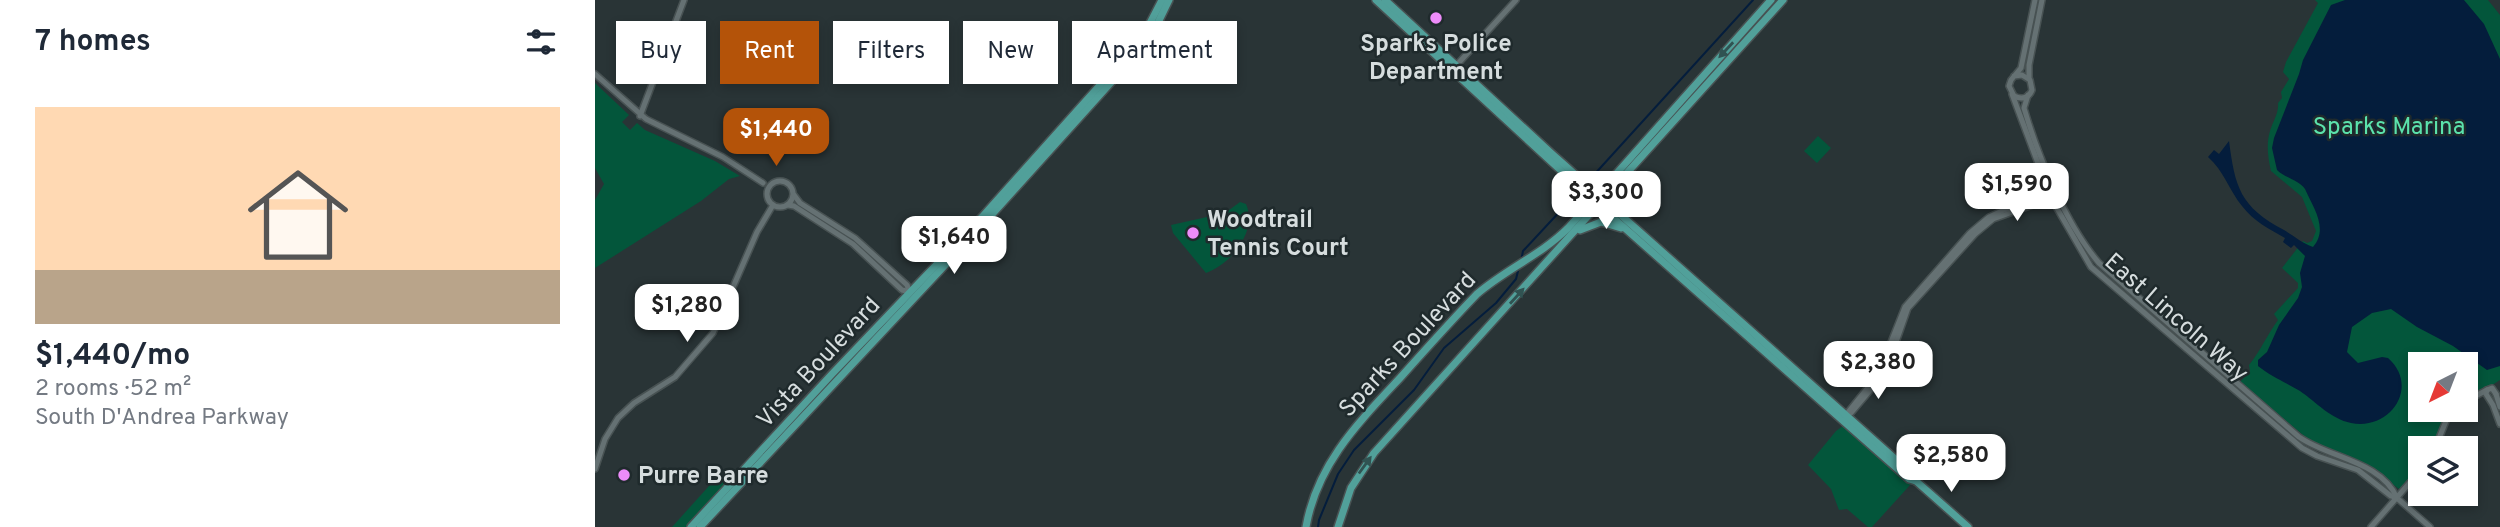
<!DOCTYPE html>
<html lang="en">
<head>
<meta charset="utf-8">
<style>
	:root { --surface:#fff; --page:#f6f6f7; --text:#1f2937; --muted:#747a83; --line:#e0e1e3; --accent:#b45309 }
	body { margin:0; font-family:Overpass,sans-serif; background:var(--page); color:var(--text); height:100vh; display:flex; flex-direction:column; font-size:26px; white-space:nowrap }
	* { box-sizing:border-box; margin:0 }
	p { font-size:23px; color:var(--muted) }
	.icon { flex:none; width:38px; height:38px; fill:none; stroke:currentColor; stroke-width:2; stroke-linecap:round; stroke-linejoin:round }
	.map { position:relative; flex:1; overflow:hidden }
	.sheet { display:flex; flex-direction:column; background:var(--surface); width:595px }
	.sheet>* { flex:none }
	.hud { position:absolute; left:21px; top:21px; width:665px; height:63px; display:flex; gap:14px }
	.needle { width:46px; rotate:222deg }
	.tools { position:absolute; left:1813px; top:352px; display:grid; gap:14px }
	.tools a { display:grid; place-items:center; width:70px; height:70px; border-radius:0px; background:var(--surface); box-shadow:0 4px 10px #0003; font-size:35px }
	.price { position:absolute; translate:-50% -60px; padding:0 16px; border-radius:14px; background:#fff; color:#222; font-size:23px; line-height:46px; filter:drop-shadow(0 2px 4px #0008) }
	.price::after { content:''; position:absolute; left:50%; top:42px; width:21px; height:16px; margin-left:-10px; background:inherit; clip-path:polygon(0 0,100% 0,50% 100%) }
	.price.on { background:var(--accent); color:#fff }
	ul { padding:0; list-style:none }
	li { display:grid; align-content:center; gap:14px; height:371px; padding:0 35px }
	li+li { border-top:2px solid var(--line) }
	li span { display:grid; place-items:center; height:217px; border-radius:0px; color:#555 }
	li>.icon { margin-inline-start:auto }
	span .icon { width:126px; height:126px; fill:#fffc; stroke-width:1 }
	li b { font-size:30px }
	h2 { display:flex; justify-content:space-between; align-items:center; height:84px; padding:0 35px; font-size:30px }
	.tag { padding:0 24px; border-radius:0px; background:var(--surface); box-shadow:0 4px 10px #0003; font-size:24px; line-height:63px }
	.tag.on { background:var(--accent); color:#fff }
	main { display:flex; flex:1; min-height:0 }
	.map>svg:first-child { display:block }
</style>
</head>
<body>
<main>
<section class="sheet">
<h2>7 homes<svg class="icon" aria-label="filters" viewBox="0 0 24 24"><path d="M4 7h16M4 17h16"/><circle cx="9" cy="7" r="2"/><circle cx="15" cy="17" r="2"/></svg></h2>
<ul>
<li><span style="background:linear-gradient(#ffd9b3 75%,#b9a48a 0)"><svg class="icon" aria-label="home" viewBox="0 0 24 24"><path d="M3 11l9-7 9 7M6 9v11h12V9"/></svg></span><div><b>$1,440/mo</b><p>2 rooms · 52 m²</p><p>South D'Andrea Parkway</p></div></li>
</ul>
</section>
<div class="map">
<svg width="1905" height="527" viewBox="0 0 1905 527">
	<rect width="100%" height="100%" fill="#293436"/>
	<!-- green -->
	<g fill="#03563b">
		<path d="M1720,0h173l12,15v365l-17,11 -17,8v-35h-46v46h31l-19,38h-12v20l-21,21 -34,-25 -56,-24 -69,-58 10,-11 -1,-6c12,-15 18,-30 29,-45l-4,-6 24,-26v-5l-16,-15 21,-27 4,2 5,-2 4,-10 -14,-34 -31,-26c-3,-13 -5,-27 -1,-40 3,-10 9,-18 8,-28l4,-5 -1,-6 8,-13 -6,-7 3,-10 32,-59z"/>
		<path d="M0,83l34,32 -7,7 8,8 7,-7 8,7 70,31 25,15 -11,3 -28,22 -106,67v-68l9,-16 -9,-16z"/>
		<path d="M1223,136l13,12 -14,15 -13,-12z"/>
		<path d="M645,202l6,2c12,27 -15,60 -40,69l-33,-40 -2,-8 54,-12z"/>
		<path d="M1249,425l67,59 -39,43h-4l-21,-18 -8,1 -8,-21 -23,-24 28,-34z"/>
		<path d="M123,476h4l6,6 -42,45h-14z"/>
	</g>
	<!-- water -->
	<path fill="#041d3c" d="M1750,0h119l20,24 16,35v307l-13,4 -34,-24 -36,-19 -26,-18 -19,4 -20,14 -5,25 11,11 24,-6 6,1c32,28 3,73 -37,65 -20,-4 -35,-21 -51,-32 -13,-8 -30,-15 -42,-25v-6l9,-8 12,-27 19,-27 4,-11 -2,-14 5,-17 -11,-11 -3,3 -8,-6 2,-4c-15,-9 -31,-16 -43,-32 -13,-16 -18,-35 -34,-49l6,-7 5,4 10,-13c6,46 11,66 55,89 10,6 18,13 29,17 16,-18 0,-40 -8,-58 -6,-9 -20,-11 -28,-19l-5,-22 2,-10 25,-64 4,-14 28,-55z"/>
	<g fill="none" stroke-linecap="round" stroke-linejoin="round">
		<!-- stream -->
		<g stroke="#041d3c" stroke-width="2">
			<path d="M997,177l161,-177"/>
			<path d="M926,261l2,-10 53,-57"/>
			<path d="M723,527l1,-7 19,-46 16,-24 60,-60 30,-42 52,-45 20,-24 3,-12"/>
		</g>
		<!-- minor casing -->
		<g stroke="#485253" stroke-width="8">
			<g id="minor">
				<path d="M859,68l62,-68"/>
				<path d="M0,74l51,45 77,38 40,26"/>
				<path d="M1419,76l8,-1 8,5 2,10c-3,8 -10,10 -18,6l-5,-10 2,-6 10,-12 14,-68"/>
				<path d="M1434,78v-13l13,-65"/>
				<path d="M1417,94l39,104 40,69 211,181 15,8 41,14 33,26 6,2 33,29"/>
				<path d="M1433,95l-4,13c14,48 42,117 75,155l200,174c30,21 82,24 98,61"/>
				<path d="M45,116l44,-116"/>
				<circle cx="185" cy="194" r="13"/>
				<path d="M199,195l6,8 55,35 52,47 3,8"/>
				<path d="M193,205l6,1 59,38 49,46 8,2"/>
				<path d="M1892,390l-1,4 7,11 7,19"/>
				<path d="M1892,390l5,-2 4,6"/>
				<path d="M1901,394l4,13"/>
				<path d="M1871,401l21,-11"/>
				<path d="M1251,415l5,-2 28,-33 10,-18 19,-54 67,-74 18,-15 59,-21"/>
				<path d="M1250,416l33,-41 27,-68 65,-74 19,-16 15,-7 40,-13 7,1"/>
				<path d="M1840,448l11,-27 8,-11"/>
				<path d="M0,469l10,-30 13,-21 16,-15 41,-26 38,-44 44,-101 16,-27"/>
				<path d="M1776,527l49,-56"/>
			</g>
		</g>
		<!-- major casing -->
		<g stroke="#485253" stroke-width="10">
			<g id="major">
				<path d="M781,0l217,200 316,279 7,2"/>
				<path d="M790,0l166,153 360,320 5,8 52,46"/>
				<path d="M988,181h14l15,-5"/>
				<path d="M982,187l4,15 -2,11"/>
				<path d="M1023,187l-1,6 7,22"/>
				<path d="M985,230l21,-8 20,6"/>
				<path d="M96,527l141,-153 150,-157 144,-161 23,-31 13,-25"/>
				<path d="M105,527l276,-295 158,-175 18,-22 17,-35"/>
				<path d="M711,527c11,-63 52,-104 94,-149 25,-28 51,-57 77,-84 29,-25 64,-39 91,-66l203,-228"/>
				<path d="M743,527l13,-39 23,-35 409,-453"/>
			</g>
		</g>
		<!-- minor -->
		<use href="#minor" stroke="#657173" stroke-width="5"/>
		<!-- major -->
		<use href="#major" stroke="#51a09a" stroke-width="7"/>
	</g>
	<!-- one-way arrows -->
	<defs><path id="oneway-solid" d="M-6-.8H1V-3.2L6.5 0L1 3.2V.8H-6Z" transform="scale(1.75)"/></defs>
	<g fill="#305352">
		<use href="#oneway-solid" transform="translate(1131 50) rotate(133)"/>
		<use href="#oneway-solid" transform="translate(922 296) rotate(-48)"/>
		<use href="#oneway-solid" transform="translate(770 465) rotate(-54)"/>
	</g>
	<!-- markers -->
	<g fill="#ed8cf9" stroke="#1f2a2c" stroke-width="2.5">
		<circle cx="841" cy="18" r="7"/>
		<circle cx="598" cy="233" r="7"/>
		<circle cx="29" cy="475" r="7"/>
	</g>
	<g text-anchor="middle" stroke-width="5" stroke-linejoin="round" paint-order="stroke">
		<!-- poi labels -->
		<g font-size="24" font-weight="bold" fill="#d6ddde" stroke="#1f2a2c" text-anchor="start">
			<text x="841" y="51" text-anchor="middle">Sparks Police<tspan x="841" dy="28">Department</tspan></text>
			<text x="612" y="227">Woodtrail<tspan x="612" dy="28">Tennis Court</tspan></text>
			<text x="43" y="483">Purre Barre</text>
		</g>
		<!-- park labels -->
		<g font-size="24" fill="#5be2ac" stroke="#1f2a2c">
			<text x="1794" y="134">Sparks Marina</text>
		</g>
		<!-- street labels -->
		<g font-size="24" fill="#d6ddde" stroke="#1f2a2c">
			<text transform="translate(1582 317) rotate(41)" y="8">East Lincoln Way</text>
			<text transform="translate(812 344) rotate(-47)" y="8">Sparks Boulevard</text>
			<text transform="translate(223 362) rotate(-47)" y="8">Vista Boulevard</text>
		</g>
	</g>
</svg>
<div class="tools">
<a><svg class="needle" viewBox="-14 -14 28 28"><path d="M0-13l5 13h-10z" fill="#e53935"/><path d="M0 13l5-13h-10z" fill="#747a83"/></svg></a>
<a><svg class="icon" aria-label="layers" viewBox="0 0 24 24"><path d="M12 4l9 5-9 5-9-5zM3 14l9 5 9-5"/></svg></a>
</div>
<b class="price on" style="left:181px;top:168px">$1,440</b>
<b class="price" style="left:1422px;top:223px">$1,590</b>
<b class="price" style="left:1011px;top:231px">$3,300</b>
<b class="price" style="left:359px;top:276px">$1,640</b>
<b class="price" style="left:92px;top:344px">$1,280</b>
<b class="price" style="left:1283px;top:401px">$2,380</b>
<b class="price" style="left:1356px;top:494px">$2,580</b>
<div class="hud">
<a class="tag">Buy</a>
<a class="tag on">Rent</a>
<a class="tag">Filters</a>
<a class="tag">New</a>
<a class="tag">Apartment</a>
</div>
</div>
</main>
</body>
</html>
